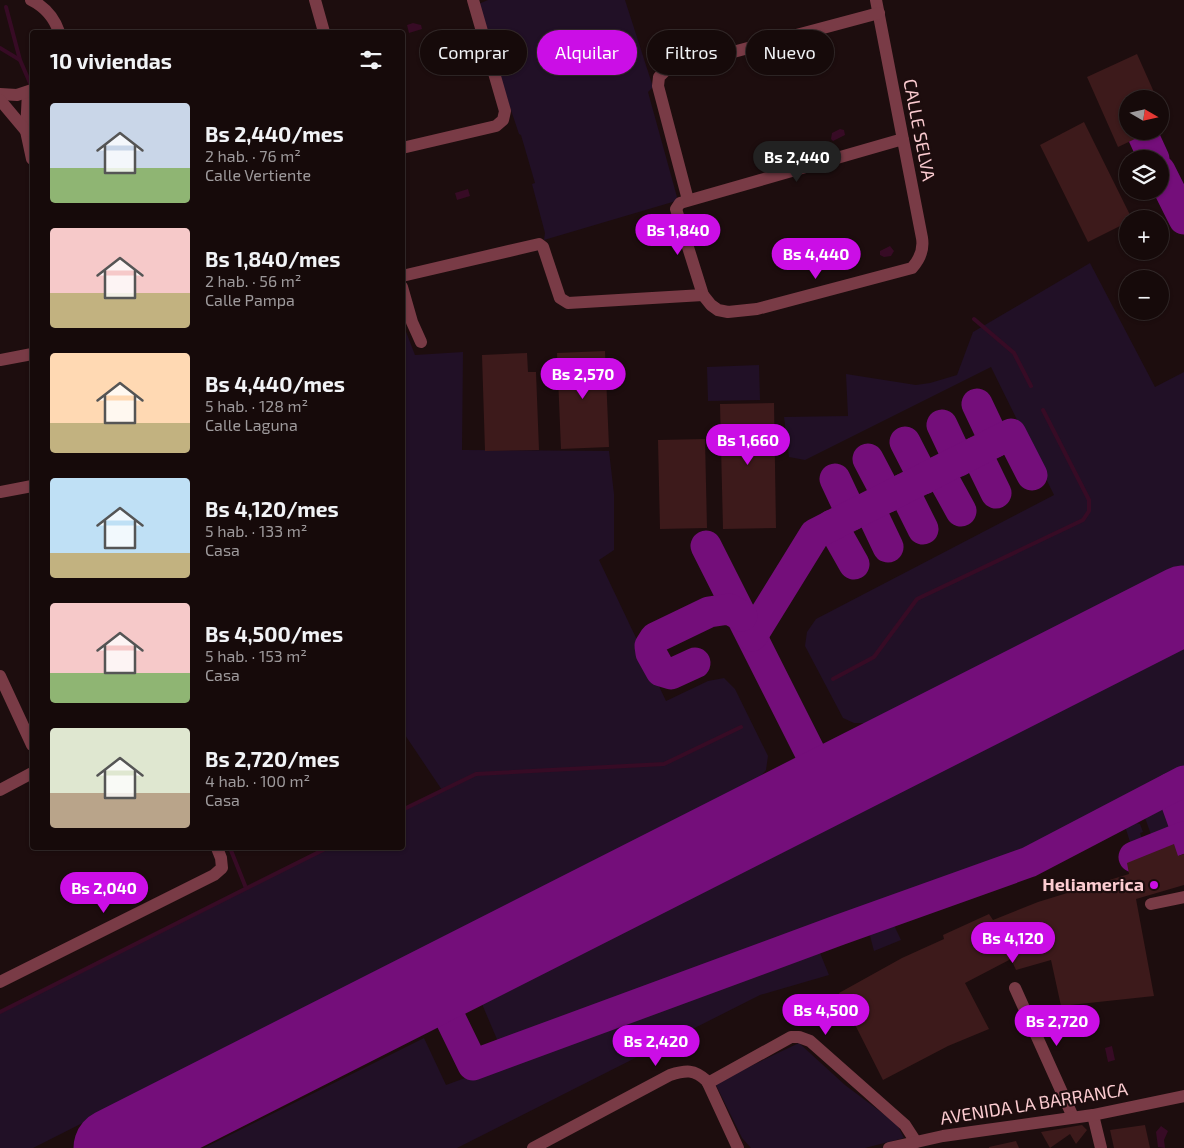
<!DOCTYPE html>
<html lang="es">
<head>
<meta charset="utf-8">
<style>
	:root { --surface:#160a0a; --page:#231818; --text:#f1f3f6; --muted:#9e9a9c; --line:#352b2b; --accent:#cb0ee6 }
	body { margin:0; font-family:"Exo 2",sans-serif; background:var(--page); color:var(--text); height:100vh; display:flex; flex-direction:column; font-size:19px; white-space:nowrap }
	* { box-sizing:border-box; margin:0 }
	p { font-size:16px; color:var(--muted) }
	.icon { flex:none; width:28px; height:28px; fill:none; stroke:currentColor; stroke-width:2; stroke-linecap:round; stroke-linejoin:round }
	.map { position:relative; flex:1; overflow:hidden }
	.sheet { position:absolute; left:30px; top:30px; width:375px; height:820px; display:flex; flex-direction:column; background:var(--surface); border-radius:5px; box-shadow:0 1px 4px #0004,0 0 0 1px var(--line) }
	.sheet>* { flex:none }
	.hud { position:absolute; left:420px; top:30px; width:475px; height:45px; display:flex; gap:10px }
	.needle { width:32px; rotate:99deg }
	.fabs { position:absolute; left:1119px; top:90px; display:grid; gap:10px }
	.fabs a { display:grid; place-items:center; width:50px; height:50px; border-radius:50%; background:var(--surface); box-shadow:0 1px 4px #0004,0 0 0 1px var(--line); font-size:25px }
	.price { position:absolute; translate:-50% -42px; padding:0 11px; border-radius:18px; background:var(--accent); color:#fff; font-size:16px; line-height:32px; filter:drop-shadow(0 1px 2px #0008) }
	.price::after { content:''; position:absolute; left:50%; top:30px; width:15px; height:11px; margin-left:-8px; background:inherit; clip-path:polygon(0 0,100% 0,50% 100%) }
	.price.current { background:#222; color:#fff }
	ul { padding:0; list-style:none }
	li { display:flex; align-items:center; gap:15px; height:125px; padding:0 20px }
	li span { display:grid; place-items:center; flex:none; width:140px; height:100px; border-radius:5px; color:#555 }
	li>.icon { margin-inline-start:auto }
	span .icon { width:60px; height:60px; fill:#fffc; stroke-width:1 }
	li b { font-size:21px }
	h2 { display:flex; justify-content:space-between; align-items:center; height:60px; padding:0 20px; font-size:21px }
	.pill { padding:0 18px; border-radius:22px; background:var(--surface); box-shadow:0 1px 4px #0004,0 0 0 1px var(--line); font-size:18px; line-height:45px }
	.pill.current { background:var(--accent); color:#fff }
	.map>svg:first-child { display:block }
</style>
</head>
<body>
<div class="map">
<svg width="1184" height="1148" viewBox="0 0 1184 1148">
	<rect width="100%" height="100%" fill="#1d0d0e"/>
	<!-- green -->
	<g fill="#211026">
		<path d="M488,0h137l28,87 -5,5 29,105 -1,4 -132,39 1,-7 -13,-49 3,-1 -14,-48 -2,-1 -43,-129z"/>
		<path d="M1090,263l65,124 29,-15v193l-313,158h-17l-11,-5 -38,-72 2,-14 9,-13 238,-124 -63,-128 -186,93 -16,-3 -5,-40 64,-1 -2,-42 70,11 14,-2 27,-8 16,-43z"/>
		<path d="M403,324l12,31 48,-3 -1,98 147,1 5,43v56l-15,10 67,141 42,-20 16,-3 11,11 33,67 -2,14 -12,14 -721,364h-33v-136l327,-164h75l1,-38 39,-20 -39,-58z"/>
		<path d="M759,365l1,35 -52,1 -1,-34z"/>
		<path d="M1184,637v132l-177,91 -508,184 -17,-40z"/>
		<path d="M1170,800l10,33 -26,10 -11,-31z"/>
		<path d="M1133,822l7,2 3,8 -3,1 6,16 -12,6 -9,-29z"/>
		<path d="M891,919l10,21 -27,11 -6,-23z"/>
		<path d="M818,948l11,27 -69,20 -303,153h-253l220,-110 22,47z"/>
		<path d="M799,1043l46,42 52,39 7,14 -39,10h-114l-9,-10 -27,-55z"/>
	</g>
	<!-- water -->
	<g fill="#370b25">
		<path d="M413,23l8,2 1,4 -13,4 -2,-8z"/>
		<path d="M840,129l4,1 1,5 -12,6 -2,-2 1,-6z"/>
		<path d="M468,189l2,7 -13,4 -2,-7z"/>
		<path d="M890,246l4,5 -3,5 -7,1 -4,-2v-4z"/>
		<path d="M1112,1046l3,14 -7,2 -3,-14z"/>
		<path d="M1161,1126l7,5 -4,9 1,8 -7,-1 -2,-15z"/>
	</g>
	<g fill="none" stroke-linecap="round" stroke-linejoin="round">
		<!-- stream -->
		<g stroke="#370b25" stroke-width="4">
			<path d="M6,7l14,53"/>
			<path d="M0,48l20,12 10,23"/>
			<path d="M974,319l40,34 17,33"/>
			<path d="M833,679l41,-22 43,-58 166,-79 6,-9v-11l-46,-90"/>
			<path d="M402,810l74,-36 188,-10 77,-37"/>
			<path d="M230,848l16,40"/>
			<path d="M0,1012l327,-164"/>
		</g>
		<!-- taxiway -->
		<g stroke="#740e7a" stroke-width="31">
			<path d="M1143,135l11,24"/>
			<path d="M1160,171l24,48"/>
			<path d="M977,404l18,38"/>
			<path d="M942,425l17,36"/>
			<path d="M905,442l19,37"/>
			<path d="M976,452l20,41"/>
			<path d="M868,459l20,38"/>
			<path d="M939,471l22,40"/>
			<path d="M835,479l17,36"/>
			<path d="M903,489l20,40"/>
			<path d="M869,507l19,40"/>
			<path d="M832,525l22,39"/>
			<path d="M706,546l121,240"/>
			<path d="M752,636l63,-102 196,-100 21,41"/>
			<path d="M695,663l-24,11 -10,-3 -10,-18 -1,-7 5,-8 54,-26 20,-3 13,7"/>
			<path d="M1171,788l13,36"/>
			<path d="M1134,857l50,-20"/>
			<path d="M434,985l39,80 366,-135 190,-68 155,-81"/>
		</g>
		<!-- runway -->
		<path stroke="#740e7a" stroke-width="79" d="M113,1148l1071,-543"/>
	</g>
	<!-- building -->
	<g fill="#3d1a1b">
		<path d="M1137,54l20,45h-29v32h24l-34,16 -31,-70z"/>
		<path d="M1160,106l8,18 -8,4z"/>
		<path d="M1084,122l48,97h-4v3l-40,20 -48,-97z"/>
		<path d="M605,351l4,96 -48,2 -4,-96z"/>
		<path d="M527,353l1,19h8l3,78 -54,1 -3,-96z"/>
		<path d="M774,403l2,125 -53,1 -3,-125z"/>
		<path d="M705,439l2,89 -47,1 -2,-89z"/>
		<path d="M1174,844l4,12 6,-2v31l-48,14 18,97 -93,10 -10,-46 -35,10 -5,-11 -46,24 24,46 -41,17 -65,34 -44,-87 63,-35 42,-19 -1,-4 46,-21 4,6 45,-18 91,-28 -2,-11z"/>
		<path d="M1082,1125l5,5 -11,14 -6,-10 -20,14 -9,-16z"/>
		<path d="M1145,1125l5,23h-36l-4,-18z"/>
		<path d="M1016,1141l3,7h-30v-1z"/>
	</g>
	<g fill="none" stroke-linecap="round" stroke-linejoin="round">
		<!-- minor -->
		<g stroke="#793b46" stroke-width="12">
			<path d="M31,0c14,7 23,17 28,32"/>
			<path d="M315,0l9,32"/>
			<path d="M876,0l46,238c2,12 -2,21 -10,30l-155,41 -29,3 -10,-2 -7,-5 -8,-10 -27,-86 4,-6 223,-64"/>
			<path d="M28,92l-2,39 6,28"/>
			<path d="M0,94l17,1 15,-5"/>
			<path d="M0,100l26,31"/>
			<path d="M402,148l94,-22 7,-6 2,-9 -32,-111"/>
			<path d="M688,200l-30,-114 1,-9 7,-7 213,-57"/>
			<path d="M402,276l137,-32 4,3 17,51 8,5 135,-8"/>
			<path d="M402,287l10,35 9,20"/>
			<path d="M0,360l32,-6"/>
			<path d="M0,492l32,-6"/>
			<path d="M0,676l32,69"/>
			<path d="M0,790l32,-17"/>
			<path d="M1151,904l33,-7"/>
			<path d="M0,982l214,-107 8,-7 -1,-10 -4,-10"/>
			<path d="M1015,988l58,129"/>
			<path d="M708,1083l83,-46h8l11,4 95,84 11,17"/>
			<path d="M1093,1115l8,33"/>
			<path d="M533,1148l137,-73c16,-5 24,-6 37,6l31,67"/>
			<path d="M889,1148l54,-12 150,-21 91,-19"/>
		</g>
	</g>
	<!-- markers -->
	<circle fill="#cb0ee6" stroke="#1d0d0e" stroke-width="2" cx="1154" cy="885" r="5"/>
	<g text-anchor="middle" stroke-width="4.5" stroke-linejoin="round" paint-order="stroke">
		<!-- street labels -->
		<g font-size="18" fill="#fcccd1" stroke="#1d0d0e">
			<text transform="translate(919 130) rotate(79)" y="6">CALLE SELVA</text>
			<text transform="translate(1034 1104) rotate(-9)" y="6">AVENIDA LA BARRANCA</text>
		</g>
		<!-- poi labels -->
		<g font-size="18" font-weight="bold" fill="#fcccd1" stroke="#1d0d0e" text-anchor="end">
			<text x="1144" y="891">Heliamerica</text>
		</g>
	</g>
</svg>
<div class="fabs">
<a><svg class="needle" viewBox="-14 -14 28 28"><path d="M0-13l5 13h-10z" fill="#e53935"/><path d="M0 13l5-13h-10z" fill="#9e9a9c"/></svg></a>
<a><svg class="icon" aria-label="layers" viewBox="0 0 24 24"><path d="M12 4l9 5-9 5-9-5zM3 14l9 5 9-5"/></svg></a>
<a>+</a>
<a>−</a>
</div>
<b class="price current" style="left:797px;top:183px">Bs 2,440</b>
<b class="price" style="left:678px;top:256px">Bs 1,840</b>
<b class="price" style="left:816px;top:280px">Bs 4,440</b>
<b class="price" style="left:583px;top:400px">Bs 2,570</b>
<b class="price" style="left:748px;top:466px">Bs 1,660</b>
<b class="price" style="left:104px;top:914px">Bs 2,040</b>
<b class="price" style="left:1013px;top:964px">Bs 4,120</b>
<b class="price" style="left:826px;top:1036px">Bs 4,500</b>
<b class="price" style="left:1057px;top:1047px">Bs 2,720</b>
<b class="price" style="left:656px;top:1067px">Bs 2,420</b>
<div class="hud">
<a class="pill">Comprar</a>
<a class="pill current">Alquilar</a>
<a class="pill">Filtros</a>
<a class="pill">Nuevo</a>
</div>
<section class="sheet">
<h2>10 viviendas<svg class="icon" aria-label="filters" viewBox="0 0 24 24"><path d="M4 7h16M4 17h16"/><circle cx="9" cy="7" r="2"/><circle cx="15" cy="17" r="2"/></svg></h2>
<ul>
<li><span style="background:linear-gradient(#c9d6e8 65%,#8fb573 0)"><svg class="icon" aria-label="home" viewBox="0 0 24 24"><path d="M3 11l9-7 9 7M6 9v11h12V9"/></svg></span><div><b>Bs 2,440/mes</b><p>2 hab. · 76 m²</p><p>Calle Vertiente</p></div></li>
<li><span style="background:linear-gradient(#f6c9c9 65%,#c2b280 0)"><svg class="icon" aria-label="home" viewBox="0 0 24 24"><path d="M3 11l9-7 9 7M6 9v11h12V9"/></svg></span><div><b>Bs 1,840/mes</b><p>2 hab. · 56 m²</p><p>Calle Pampa</p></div></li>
<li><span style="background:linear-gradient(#ffd9b3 70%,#c2b280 0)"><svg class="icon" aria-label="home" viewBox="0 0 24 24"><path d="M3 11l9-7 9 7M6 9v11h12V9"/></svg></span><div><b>Bs 4,440/mes</b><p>5 hab. · 128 m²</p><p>Calle Laguna</p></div></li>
<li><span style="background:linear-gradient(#bfe0f5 75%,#c2b280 0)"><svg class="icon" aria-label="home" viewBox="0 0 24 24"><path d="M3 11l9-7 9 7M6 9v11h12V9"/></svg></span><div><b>Bs 4,120/mes</b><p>5 hab. · 133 m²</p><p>Casa</p></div></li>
<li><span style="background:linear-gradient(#f6c9c9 70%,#8fb573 0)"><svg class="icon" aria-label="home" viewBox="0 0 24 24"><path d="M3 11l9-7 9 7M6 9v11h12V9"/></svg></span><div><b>Bs 4,500/mes</b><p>5 hab. · 153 m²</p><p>Casa</p></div></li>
<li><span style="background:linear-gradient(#dfe7d0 65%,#b9a48a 0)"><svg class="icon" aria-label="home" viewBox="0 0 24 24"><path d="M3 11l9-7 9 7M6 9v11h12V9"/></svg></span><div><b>Bs 2,720/mes</b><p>4 hab. · 100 m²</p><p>Casa</p></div></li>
</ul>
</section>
</div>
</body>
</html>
